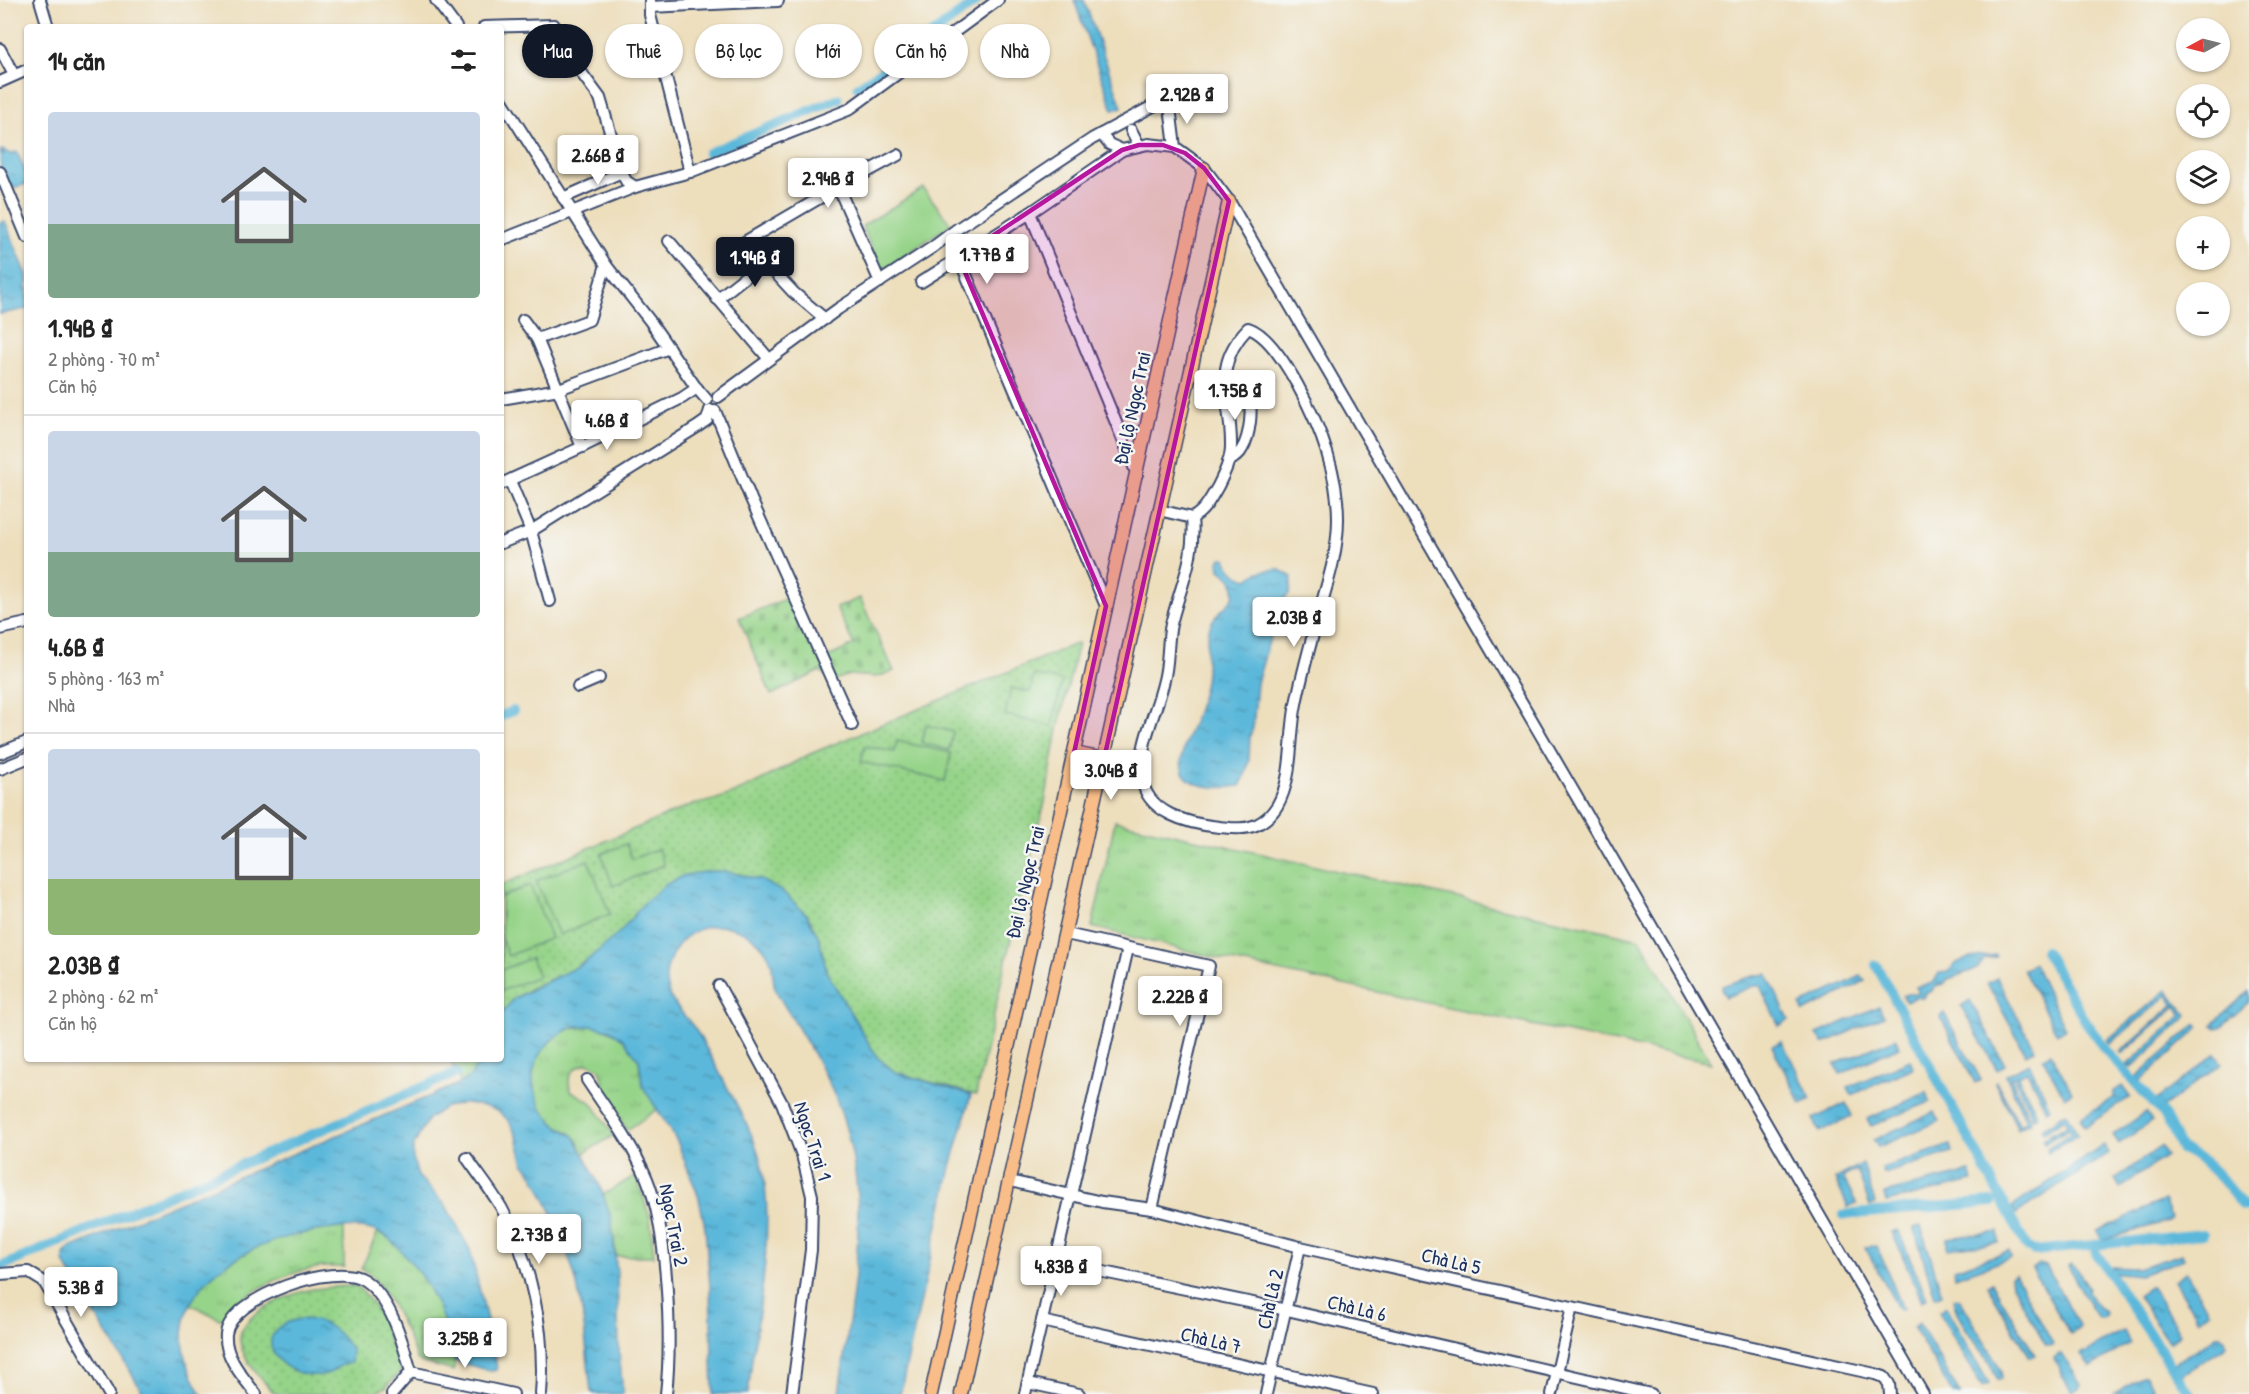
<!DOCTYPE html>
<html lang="vi">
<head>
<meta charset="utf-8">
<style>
	:root { --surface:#fff; --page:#f2f2f2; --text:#222; --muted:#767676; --line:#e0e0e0; --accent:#111827 }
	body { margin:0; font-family:"Patrick Hand",sans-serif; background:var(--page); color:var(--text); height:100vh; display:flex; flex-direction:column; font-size:22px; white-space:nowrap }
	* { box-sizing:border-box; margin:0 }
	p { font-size:20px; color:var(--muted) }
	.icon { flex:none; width:33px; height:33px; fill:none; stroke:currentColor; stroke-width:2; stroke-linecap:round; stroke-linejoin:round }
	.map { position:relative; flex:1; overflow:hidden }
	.details { position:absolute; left:24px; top:24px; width:480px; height:1038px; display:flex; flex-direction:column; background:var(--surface); border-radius:6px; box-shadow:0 2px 4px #0004 }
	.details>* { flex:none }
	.guide { position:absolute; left:522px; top:24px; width:570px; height:54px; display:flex; gap:12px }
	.needle { width:39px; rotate:263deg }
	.fabs { position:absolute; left:2176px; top:18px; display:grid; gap:12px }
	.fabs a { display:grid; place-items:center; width:54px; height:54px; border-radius:50%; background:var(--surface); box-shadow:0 2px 4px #0004; font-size:30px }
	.price { position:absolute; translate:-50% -51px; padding:0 14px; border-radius:6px; background:#fff; color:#222; font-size:20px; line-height:39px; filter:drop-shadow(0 2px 3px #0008) }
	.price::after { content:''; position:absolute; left:50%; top:36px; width:18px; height:14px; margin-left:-9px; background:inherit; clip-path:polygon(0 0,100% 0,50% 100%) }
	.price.active { background:var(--accent); color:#fff }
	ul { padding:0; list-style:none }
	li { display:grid; align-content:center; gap:12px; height:318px; padding:0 24px }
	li+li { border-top:2px solid var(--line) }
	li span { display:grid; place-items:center; height:186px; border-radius:6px; color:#555 }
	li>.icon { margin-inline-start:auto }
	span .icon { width:108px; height:108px; fill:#fffc; stroke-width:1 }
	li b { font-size:26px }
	h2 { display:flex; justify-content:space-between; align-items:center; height:72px; padding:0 24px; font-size:26px }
	.chip { padding:0 21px; border-radius:27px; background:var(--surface); box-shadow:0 2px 4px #0004; font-size:21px; line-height:54px }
	.chip.active { background:var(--accent); color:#fff }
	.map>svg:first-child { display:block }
</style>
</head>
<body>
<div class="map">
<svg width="2249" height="1394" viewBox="0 0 2249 1394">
	<defs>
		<pattern id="grass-tufts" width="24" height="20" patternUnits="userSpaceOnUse" patternTransform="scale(1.5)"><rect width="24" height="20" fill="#96d489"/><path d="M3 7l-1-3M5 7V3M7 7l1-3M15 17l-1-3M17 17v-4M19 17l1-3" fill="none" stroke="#81b679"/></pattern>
		<pattern id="cemetery-stones" width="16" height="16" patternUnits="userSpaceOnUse" patternTransform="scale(1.5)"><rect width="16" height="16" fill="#96d489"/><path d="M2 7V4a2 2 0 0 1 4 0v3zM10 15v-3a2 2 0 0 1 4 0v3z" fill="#81b679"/></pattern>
		<pattern id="park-dots" width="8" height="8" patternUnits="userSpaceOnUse" patternTransform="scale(1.5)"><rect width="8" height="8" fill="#96d489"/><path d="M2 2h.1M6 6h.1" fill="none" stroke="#81b679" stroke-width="1.8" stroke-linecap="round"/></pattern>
		<pattern id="water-ripples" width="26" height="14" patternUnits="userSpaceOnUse" patternTransform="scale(1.5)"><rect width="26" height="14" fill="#5cb8da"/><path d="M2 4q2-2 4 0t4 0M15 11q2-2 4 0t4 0" fill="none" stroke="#4b96b4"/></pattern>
	</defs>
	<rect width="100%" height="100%" fill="#f6f6f2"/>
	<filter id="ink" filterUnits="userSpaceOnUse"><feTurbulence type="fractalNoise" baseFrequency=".0167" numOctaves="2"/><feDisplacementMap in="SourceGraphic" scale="12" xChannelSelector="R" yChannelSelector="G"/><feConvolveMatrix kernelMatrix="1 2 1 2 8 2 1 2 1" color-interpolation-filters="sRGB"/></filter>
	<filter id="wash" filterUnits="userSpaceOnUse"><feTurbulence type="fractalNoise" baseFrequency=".008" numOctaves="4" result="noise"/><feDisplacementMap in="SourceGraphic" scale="24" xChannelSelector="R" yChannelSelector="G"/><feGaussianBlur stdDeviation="1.35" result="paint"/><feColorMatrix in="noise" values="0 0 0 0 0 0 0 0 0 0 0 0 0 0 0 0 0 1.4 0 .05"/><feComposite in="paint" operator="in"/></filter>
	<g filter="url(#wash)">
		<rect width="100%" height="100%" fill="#eddebc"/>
		<!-- grass -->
		<g fill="url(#grass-tufts)" stroke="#588274" stroke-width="1.5">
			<path d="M1115,821l525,118 71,124 -494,-105 -125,-31z"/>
			<path d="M593,1026c19,4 42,15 46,36 1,4 0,9 2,14 4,11 11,23 17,33l-31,21 -24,-36v-15l-3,-10 -12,-6c-15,4 -23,13 -17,28l20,11 23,33 -31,19c-2,-5 -4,-12 -8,-17 -4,-5 -13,-8 -19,-12 -22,-17 -31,-51 -14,-74 16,-21 26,-23 51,-25z"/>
			<path d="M636,1175l14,43 4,38h-38l-5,-38 -8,-23z"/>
			<path d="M344,1228v39c-10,0 -20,-1 -29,1 -28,5 -78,25 -91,53l-34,-17c13,-34 73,-63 107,-70 15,-4 31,-5 47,-6z"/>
			<path d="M378,1232c38,16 79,99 76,139l-33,-9 -4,-3c-8,-21 -35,-84 -56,-90z"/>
		</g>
		<!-- cemetery -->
		<path fill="url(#cemetery-stones)" stroke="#588274" stroke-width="1.5" d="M795,595l27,65 32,-15 -18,-37 24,-10 34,73 -18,6 -27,-2 -17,6 -12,-10 -49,24 -32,-77z"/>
		<!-- park -->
		<g fill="url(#park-dots)" stroke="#588274" stroke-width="1.5">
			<path d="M1078,643l-20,86 -13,73 -27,105 -42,188 -81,-23 -18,-15 -50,-84 -8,-35 -12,-23 -24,-23 -22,-12 -32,-8 -17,-1 -68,32 -22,27 -21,20 -33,22 -31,13 -24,14 -12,16v-130l190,-80c42,-6 81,-31 119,-51z"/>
			<path d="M450,1059h30l-9,17 -10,7z"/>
			<path d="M356,1286c12,9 21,24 28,37 3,7 3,17 7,23 7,11 10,9 11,25l-15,15 -13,8h-99c-12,-13 -33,-35 -35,-53 -2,-27 52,-49 74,-52 14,-2 28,-3 42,-3z"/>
		</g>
		<!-- garden -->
		<g fill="#96d489" stroke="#588274" stroke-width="1.5">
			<path d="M923,188l28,36 -65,44 -6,-1 -18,-41z"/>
			<path d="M1034,675l28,6 -10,45 -47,-11 6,-27 19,4z"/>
			<path d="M926,725l27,7 -4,18 -27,-7z"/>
			<path d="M897,741l54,12 -6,28 -84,-19 4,-16 29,6z"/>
			<path d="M626,844l6,15 26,-10 6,16 -51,21 -12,-32z"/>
			<path d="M588,860l22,54 -51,21 -23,-54z"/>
			<path d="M530,885l21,53 -43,18 -7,-18v-41z"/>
			<path d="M531,958l8,18 -38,15v-21z"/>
		</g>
		<!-- water -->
		<g fill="url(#water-ripples)" stroke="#3c749c" stroke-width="1.5">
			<path d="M1074,0h10l38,107 -9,3z"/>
			<path d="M2,150l9,4 6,-2 10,24v8l-13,4c-13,-5 -14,-24 -14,-37l3,4 1,-1z"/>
			<path d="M5,221l22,54v34l-27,5v-92z"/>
			<path d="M1221,558h4c5,11 11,18 23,21l10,-7 20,-3 14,8 -2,16 -10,10 -23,80 -4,45 -3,8 -1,24 -4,16 -5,10c-22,3 -65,4 -58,-30 3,-20 15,-38 19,-57 1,-6 3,-12 4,-18 3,-18 -1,-38 5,-55 7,-20 32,-21 22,-47l-12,-9 -1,-9z"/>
			<path d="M712,871l17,1 32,8 22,12 24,23 12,23 8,35 50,84 18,15 76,23 -20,72 -51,227h-61c13,-103 37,-195 -3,-295 -12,-29 -29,-57 -45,-83 -6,-9 -12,-18 -16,-28 -3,-10 -1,-21 -6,-31 -13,-28 -54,-41 -80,-22 -14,10 -23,27 -23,45 1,24 20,33 31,52 10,17 19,34 28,51 13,24 28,50 35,76 15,54 2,138 -7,193 -2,14 -3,28 -5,42h-35l-3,-107 -5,-60 -6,-29 -22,-57 -34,-54 -4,-27 -16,-21 -13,-9 -17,-4 -22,1 -20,13 -12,15 -7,20 2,14 6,17 14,18 20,12 26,50 11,32 6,55 2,77 4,44h-28l-4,-2 -8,-76 -7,-36 -16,-51 -27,-54 -9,-11 -7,-27 -8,-16 -10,-9 -11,-5 -24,-4 -18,4 -18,12 -15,28v12l5,17 27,28 25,46 25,103 2,17 -7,1 -35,-10c-9,-42 -25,-81 -56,-112 -5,-5 -10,-12 -17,-15 -20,-10 -45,-6 -66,-3 -85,13 -172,70 -114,163h-58l-75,-122 -5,-10v-8l4,-5 393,-166 10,-7 9,-17h21v-44l12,-16 71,-36 38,-33 22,-27 21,-18 20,-10z"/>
			<path d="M1996,955l1,2 -13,2 -7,10 -29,10 -4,5 -9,2 -4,6h-4l-3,6 -6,-2 -12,6 -3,-6 4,-2h9l2,-2 -2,-5c12,-4 15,1 23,-14l10,-1c7,-16 32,-15 47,-17z"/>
			<path d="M2034,963l31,66 -8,5 -34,-64z"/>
			<path d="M1767,974l22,46 -10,6 -20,-42 -33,13 -4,-6v-5c16,-5 28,-11 45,-12z"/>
			<path d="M1861,976l4,5 -61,31 -4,-7z"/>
			<path d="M1997,978l38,71 -9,5 -39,-71z"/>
			<path d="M2167,990l21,26 -57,52 -4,-3 55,-50 -6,-9 -54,48 -2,-2 54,-48 -6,-9 -58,49 -3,-4z"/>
			<path d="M2249,991v11l-28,25 -5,1 -3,-3 3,-4z"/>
			<path d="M1970,1000l35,65 -8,5 -36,-64z"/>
			<path d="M1879,1006l5,10 -61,28 -6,-10z"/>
			<path d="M1944,1013l37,67 -6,3 -35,-67z"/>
			<path d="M2196,1024l3,4 -61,55 -4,-4z"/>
			<path d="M1896,1038l3,9 -59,27 -5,-10z"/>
			<path d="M1782,1041l29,58 -10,5 -29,-58z"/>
			<path d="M2051,1053l21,39 -8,5 -21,-39z"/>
			<path d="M2215,1054l7,9 -59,44 -7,-7z"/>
			<path d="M1910,1060l3,8 -61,27 -4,-8z"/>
			<path d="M2029,1063l21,45 -4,2 -19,-39 -10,4 21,41 -5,2 -19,-41 -3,1 20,44 -13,7 -23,-46 1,-2 24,44 6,-4 -20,-46z"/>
			<path d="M2122,1086l8,11 -45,30 -5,-9 35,-21 -2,-5z"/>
			<path d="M1927,1092l3,10 -59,24 -4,-7z"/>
			<path d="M1846,1103l6,13 -32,16 -7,-13z"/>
			<path d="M1934,1112l6,9 -62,26 -5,-7z"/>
			<path d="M2146,1112l6,9 -33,23 -6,-9z"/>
			<path d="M2066,1113l12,22 -30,17 -1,-4 25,-15 -3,-4 -25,14 -1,-4 24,-14 -3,-6 -20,14 -2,-4z"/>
			<path d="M1950,1145l2,7 -68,22 -2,-6z"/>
			<path d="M2104,1145l5,8 -93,61 -4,-7z"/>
			<path d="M2161,1146l5,10 -46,32 -5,-9z"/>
			<path d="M1863,1163l12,41 -5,2 -13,-36 -14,7 14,27 -9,3 -13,-28z"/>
			<path d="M1970,1172l3,9 -87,21 -2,-9z"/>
			<path d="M2164,1200l7,18 -3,3 -66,19 -5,-9z"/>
			<path d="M1921,1226l21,68 -7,3 -21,-69z"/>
			<path d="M1898,1230l29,68 -5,3 -30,-69z"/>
			<path d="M1998,1232l1,11 -52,6v-11z"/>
			<path d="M1877,1246l26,63 -4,1 -34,-63z"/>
			<path d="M2009,1251l2,7 -56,19 -1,-8z"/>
			<path d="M2182,1254l2,5 -44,16 -31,-3 -1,-5 30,1z"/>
			<path d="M2038,1264l8,2 34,61 -2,3 -8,4 -38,-65z"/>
			<path d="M2070,1264l8,6 11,18 -1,4c4,7 11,17 18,21l-2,4 -5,1c-7,-6 -25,-41 -31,-52z"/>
			<path d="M2186,1272l23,40 -11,7 -24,-39z"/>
			<path d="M2015,1274l38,70 -1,2 -6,-1 -34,-60 -1,-8z"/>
			<path d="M1992,1283l43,72 -5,2 -43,-72z"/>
			<path d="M2152,1286l28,48 -11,9 -31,-47z"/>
			<path d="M1957,1298l4,3 40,69 1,9 -3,1c-6,-6 -7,-14 -12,-21 -12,-18 -29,-37 -34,-59z"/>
			<path d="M1946,1307l43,77 -7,3 -43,-75z"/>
			<path d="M301,1319c25,0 39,12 51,32l-1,11c-3,2 -6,2 -9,3 -6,2 -9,8 -16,9 -47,10 -83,-46 -25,-55z"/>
			<path d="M1919,1323l41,71h-7l-40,-67z"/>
			<path d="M2124,1331l6,12 -39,24 -10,-12 2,-3 2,1c12,-9 26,-17 39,-22z"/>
			<path d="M2219,1335l5,3 2,7 -3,4 -42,26 -3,-1 -3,-6 1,-6z"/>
			<path d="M2059,1354h3l19,30 -2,4 -7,4 -9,-15 -9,-19z"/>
			<path d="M2144,1375l3,1 6,14 -8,4h-31z"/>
		</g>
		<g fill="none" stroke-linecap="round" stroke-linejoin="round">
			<!-- canal -->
			<g stroke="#5cb8da" stroke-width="10">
				<path d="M858,87l33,-22 87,-65"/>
				<path d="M708,153l130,-54"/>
				<path d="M501,716l12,-5"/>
				<path d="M2045,951l41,71 17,25 62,69 16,33c30,12 42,33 62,57l6,1"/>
				<path d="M1876,965l151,282 7,4 169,-17"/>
				<path d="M1843,1215l149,-13"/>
				<path d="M2096,1253l94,141"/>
				<path d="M0,1267l456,-194"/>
			</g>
		</g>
	</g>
	<g filter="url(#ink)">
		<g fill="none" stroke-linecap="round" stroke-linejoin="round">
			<!-- minor casing -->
			<g stroke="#3a496c" stroke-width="14">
				<g id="minor">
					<path d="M40,0l8,27"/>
					<path d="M436,0l20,27"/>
					<path d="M650,0v15l40,157"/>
					<path d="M650,7l128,-6"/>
					<path d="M484,27l70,-2 29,50 17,23 22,74 4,9 9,6"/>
					<path d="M0,49l14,26"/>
					<path d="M0,82l27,-12"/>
					<path d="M501,99l105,166 44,56 45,65 12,14"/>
					<path d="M1170,107l5,40"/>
					<path d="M1131,130l8,15"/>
					<path d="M1101,134l8,10 13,6 26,-6 27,3 29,21 25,33 342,586 352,607"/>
					<path d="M0,172l27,65"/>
					<path d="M838,187l42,95"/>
					<path d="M563,198l59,-26"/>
					<path d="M1030,213l92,-63"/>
					<path d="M501,240l134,-53 55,-15 158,-62 150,-110"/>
					<path d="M669,241l100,118"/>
					<path d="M921,282l38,-24"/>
					<path d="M717,299l47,-37"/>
					<path d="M825,319l-32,-27 -47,-51 84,-49 68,-37"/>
					<path d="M523,320l14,19 45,108"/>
					<path d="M537,339l52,-19 17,-55"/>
					<path d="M1225,385c6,3 17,5 21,10 9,10 3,43 -4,54 -3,6 -8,9 -14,13"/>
					<path d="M718,397l120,-88 95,-62 24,-18 135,-90 61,-33"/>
					<path d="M501,399l58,-10 110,-41"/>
					<path d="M715,411l36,88 101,226"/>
					<path d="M510,481l21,50 19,70"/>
					<path d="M501,484l81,-37 100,-49 15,-10"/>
					<path d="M1159,510l33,8c13,-7 19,-20 26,-32 6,-12 13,-26 13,-40 1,-48 -22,-77 17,-118 20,6 39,38 49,56 22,40 41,89 41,135 0,32 -10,63 -19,93 -8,31 -17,61 -23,92 -7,33 -2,73 -19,102 -5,8 -12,15 -21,19 -12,5 -25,3 -37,2 -30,-3 -74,-14 -77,-50 -4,-33 15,-65 22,-97 5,-18 3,-37 7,-56 9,-37 25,-67 21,-106"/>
					<path d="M501,543l30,-12 166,-104 10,-7 3,-10"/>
					<path d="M1106,606l-147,-348 71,-45 107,261"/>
					<path d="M0,629l27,-6"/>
					<path d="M578,687l21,-9"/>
					<path d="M0,753l27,-11"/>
					<path d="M0,769l27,-11"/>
					<path d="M1066,934l143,32 -57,243"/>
					<path d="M719,986l63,117 20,52 10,41 -1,54 -19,144"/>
					<path d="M587,1080c21,32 45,63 60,99 21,51 25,160 19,215"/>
					<path d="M467,1158c11,16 24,32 34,49 30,55 45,125 40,187"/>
					<path d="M1010,1181l92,21 50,7 148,38 575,127 9,3 5,7 1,10"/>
					<path d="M1055,1262l232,48 364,84"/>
					<path d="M0,1274l28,-2 16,10 65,112"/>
					<path d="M1042,1321l331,73"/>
					<path d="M411,1372l102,22"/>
					<path d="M1028,1383l51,11"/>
					<path d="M256,1394c-13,-17 -32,-37 -30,-60 4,-37 109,-73 138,-54 27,18 39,63 47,92"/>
					<path d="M392,1394l19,-22"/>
					<path d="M1025,1394l103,-446"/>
					<path d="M1266,1394l34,-147"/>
					<path d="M1552,1394l20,-87"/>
				</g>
			</g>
			<!-- major casing -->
			<g stroke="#3a496c" stroke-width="15">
				<g id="major">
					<path d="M1074,753l30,6"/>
					<path d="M931,1394l273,-1226"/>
					<path d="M961,1394l268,-1193"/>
				</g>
			</g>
			<!-- minor -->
			<use href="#minor" stroke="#fff" stroke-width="10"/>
			<!-- major -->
			<use href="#major" stroke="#f8bd88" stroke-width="12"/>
		</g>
	</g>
	<!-- marked area -->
	<path fill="#b5179e" fill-opacity="0.2" stroke="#b5179e" stroke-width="4.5" stroke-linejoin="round" d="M1139,145h24l22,8 19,15 25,33 -125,558 -30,-6 32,-147 -147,-348 163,-108z"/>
	<g text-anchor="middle" stroke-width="5" stroke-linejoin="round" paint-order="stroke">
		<!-- street labels -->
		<g font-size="20" fill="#1b2f5e" stroke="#f6f6f2">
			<text transform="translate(1132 408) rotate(-78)" y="7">Đại lộ Ngọc Trai</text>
			<text transform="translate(1025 882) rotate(-77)" y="7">Đại lộ Ngọc Trai</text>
			<text transform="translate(813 1141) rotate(72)" y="7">Ngọc Trai 1</text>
			<text transform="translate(674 1225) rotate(79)" y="7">Ngọc Trai 2</text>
			<text transform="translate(1451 1261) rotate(13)" y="7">Chà Là 5</text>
			<text transform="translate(1270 1299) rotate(-77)" y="7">Chà Là 2</text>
			<text transform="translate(1357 1308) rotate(13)" y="7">Chà Là 6</text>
			<text transform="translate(1211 1340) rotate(13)" y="7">Chà Là 7</text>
		</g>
	</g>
</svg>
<div class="fabs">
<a><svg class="needle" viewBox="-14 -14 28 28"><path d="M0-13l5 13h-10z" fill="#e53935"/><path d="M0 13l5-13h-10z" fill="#767676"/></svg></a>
<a><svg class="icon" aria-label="locate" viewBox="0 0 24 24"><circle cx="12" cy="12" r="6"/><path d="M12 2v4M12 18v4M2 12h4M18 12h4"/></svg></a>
<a><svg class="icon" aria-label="layers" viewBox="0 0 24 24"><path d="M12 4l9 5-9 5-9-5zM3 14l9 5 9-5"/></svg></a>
<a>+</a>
<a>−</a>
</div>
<b class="price" style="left:1187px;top:125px">2.92B ₫</b>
<b class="price" style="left:598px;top:186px">2.66B ₫</b>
<b class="price" style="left:828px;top:209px">2.94B ₫</b>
<b class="price" style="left:987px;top:285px">1.77B ₫</b>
<b class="price active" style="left:755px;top:288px">1.94B ₫</b>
<b class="price" style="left:1235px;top:421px">1.75B ₫</b>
<b class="price" style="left:607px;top:451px">4.6B ₫</b>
<b class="price" style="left:1294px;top:648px">2.03B ₫</b>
<b class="price" style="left:1111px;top:801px">3.04B ₫</b>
<b class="price" style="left:1180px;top:1027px">2.22B ₫</b>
<b class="price" style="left:539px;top:1265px">2.73B ₫</b>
<b class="price" style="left:1061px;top:1297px">4.83B ₫</b>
<b class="price" style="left:81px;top:1318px">5.3B ₫</b>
<b class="price" style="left:465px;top:1369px">3.25B ₫</b>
<div class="guide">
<a class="chip active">Mua</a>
<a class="chip">Thuê</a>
<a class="chip">Bộ lọc</a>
<a class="chip">Mới</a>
<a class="chip">Căn hộ</a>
<a class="chip">Nhà</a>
</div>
<section class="details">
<h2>14 căn<svg class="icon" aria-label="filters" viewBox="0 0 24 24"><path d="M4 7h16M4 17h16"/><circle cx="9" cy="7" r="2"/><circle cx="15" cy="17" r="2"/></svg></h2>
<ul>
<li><span style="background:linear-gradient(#c9d6e8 60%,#7fa58c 0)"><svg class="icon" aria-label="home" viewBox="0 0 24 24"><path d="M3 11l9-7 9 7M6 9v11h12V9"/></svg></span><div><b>1.94B ₫</b><p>2 phòng · 70 m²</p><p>Căn hộ</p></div></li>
<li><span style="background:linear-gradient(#c9d6e8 65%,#7fa58c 0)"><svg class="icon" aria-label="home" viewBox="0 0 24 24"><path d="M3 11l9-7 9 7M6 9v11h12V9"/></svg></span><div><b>4.6B ₫</b><p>5 phòng · 163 m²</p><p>Nhà</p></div></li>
<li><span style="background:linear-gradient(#c9d6e8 70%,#8fb573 0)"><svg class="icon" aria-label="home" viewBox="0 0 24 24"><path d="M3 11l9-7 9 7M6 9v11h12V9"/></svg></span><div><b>2.03B ₫</b><p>2 phòng · 62 m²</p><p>Căn hộ</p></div></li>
</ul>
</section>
</div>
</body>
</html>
